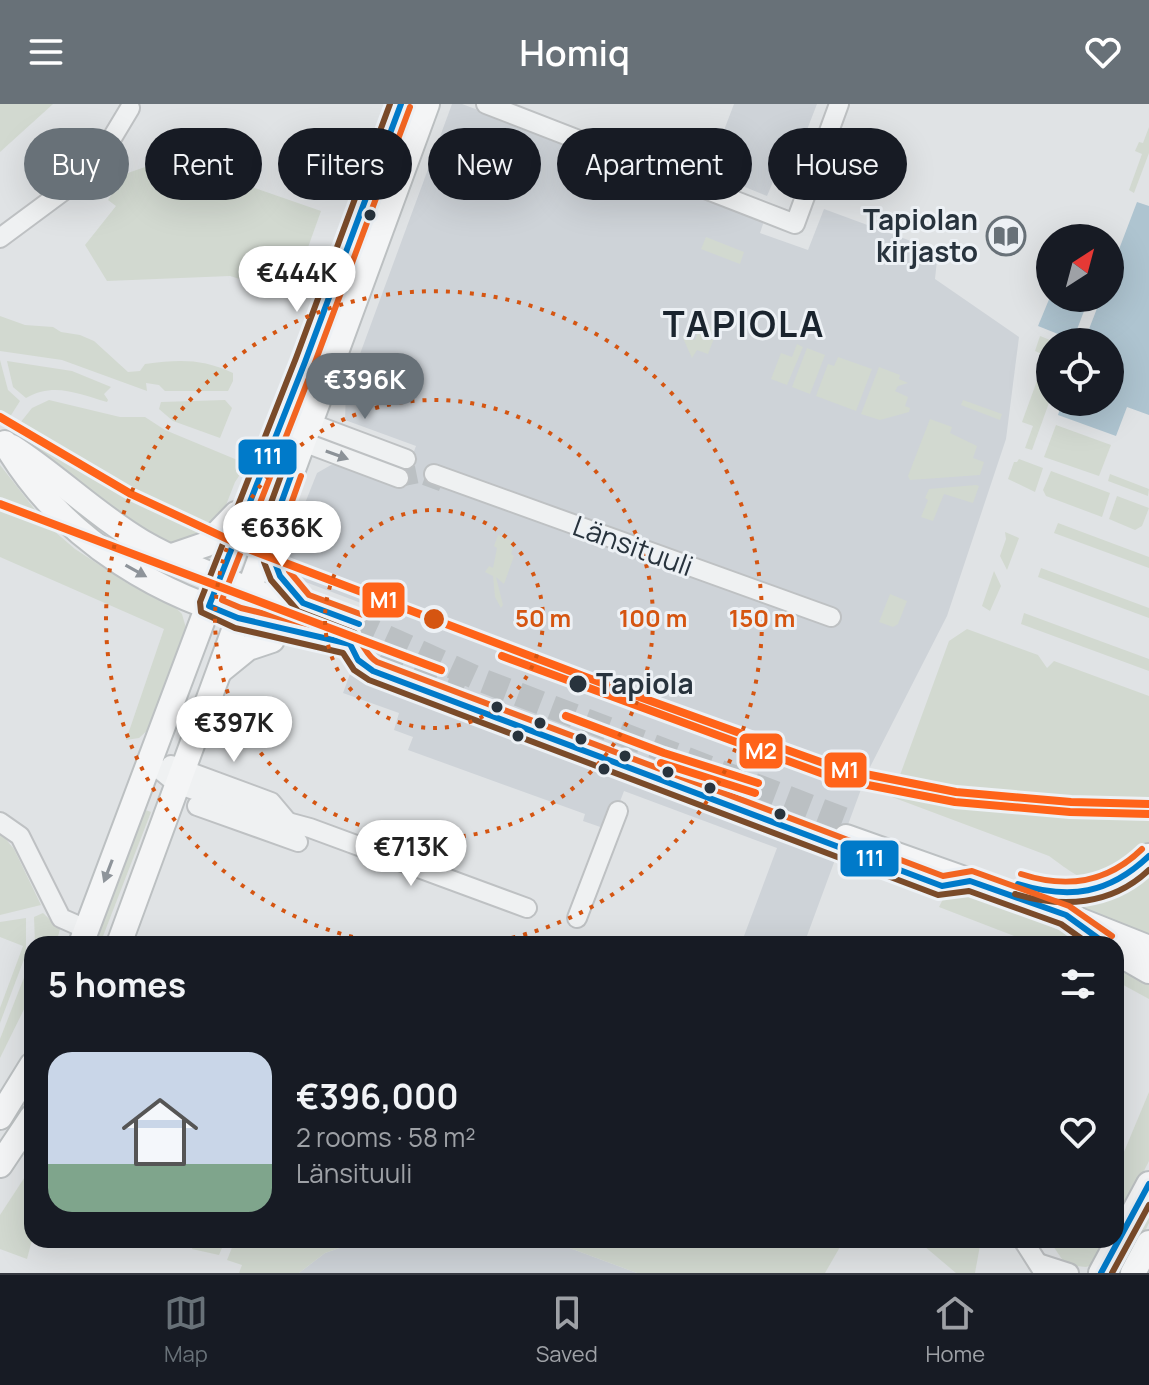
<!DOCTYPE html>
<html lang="en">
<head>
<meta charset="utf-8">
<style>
	:root { --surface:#171b24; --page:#20242c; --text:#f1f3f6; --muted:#9ea1a6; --line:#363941; --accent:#687178 }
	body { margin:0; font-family:Manrope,sans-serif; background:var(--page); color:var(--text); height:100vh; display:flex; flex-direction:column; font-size:30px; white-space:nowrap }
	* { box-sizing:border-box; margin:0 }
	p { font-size:26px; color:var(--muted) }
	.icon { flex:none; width:44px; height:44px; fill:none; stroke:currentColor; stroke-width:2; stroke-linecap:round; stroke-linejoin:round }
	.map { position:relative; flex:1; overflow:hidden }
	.drawer { position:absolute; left:24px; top:832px; width:1100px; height:312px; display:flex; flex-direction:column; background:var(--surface); border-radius:24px; box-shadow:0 8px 32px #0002 }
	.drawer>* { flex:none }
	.top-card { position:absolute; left:24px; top:24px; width:1102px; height:72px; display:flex; gap:16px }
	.needle { width:52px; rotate:36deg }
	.controls { position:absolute; left:1036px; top:120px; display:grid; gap:16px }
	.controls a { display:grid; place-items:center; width:88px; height:88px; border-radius:50%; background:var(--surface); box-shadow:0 8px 32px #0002; font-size:40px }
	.price { position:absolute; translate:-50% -68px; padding:0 18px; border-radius:28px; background:#fff; color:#222; font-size:26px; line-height:52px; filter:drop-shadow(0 2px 4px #0008) }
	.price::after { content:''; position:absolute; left:50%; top:48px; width:24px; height:18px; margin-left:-12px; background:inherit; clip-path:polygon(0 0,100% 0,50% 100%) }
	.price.selected { background:var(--accent); color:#fff }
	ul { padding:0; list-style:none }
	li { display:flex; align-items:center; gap:24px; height:200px; padding:0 24px }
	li+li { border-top:2px solid var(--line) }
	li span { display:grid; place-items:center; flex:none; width:224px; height:160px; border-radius:24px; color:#555 }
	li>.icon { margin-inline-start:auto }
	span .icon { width:96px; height:96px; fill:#fffc; stroke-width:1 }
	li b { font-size:34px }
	h2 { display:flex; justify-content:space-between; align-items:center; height:96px; padding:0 24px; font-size:34px }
	.tag { padding:0 28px; border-radius:36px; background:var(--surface); box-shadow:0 8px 32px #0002; font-size:28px; line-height:72px }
	.tag.selected { background:var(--accent); color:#fff }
	header { display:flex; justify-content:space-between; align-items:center; height:104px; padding:0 24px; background:var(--accent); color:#fff; font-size:36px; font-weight:600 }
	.tab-bar { display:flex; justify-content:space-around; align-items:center; height:112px; border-top:2px solid var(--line); background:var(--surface); font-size:22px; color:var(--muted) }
	.tab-bar a { display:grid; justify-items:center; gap:4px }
	.tab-bar .selected { color:var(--accent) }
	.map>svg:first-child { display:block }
</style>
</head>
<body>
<header><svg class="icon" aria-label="menu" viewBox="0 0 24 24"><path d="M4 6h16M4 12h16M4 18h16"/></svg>Homiq<svg class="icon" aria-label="heart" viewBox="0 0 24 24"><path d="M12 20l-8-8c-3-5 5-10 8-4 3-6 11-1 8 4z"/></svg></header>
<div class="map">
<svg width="1149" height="1169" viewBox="0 0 1149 1169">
	<rect width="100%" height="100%" fill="#e0e3e5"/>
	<!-- built -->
	<g fill="#ced3d8">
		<path d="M452,0h10l303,114 -5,15 48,17 16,-41 114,42 -3,28 84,58 -13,102 -59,177 -80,157 -63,171h-63l36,-96 -153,-57 -15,39 -26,-9 2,-7 -177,-64 5,-13 -19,-7 5,-17 -56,-20 31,-85 -79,-30 -5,-15v-22l27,-68 14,-8 16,1 54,19 15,-39 -71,-26 1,-28z"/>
		<path d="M734,0h83l-26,67 -12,-4 -12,29 -59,-24z"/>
		<path d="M362,1136l86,2 2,-2h98l89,33h-338l26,-20z"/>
	</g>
	<!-- green -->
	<g fill="#d2d9d0">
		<path d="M0,0h53l-53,48z"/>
		<path d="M1149,23v26l-15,40 -5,-3 13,-36 -7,-3 4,-9 4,1z"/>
		<path d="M661,25l46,18 -8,20 -42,-15z"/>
		<path d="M151,48l170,59 -30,84 -61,-19 -123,5 -22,-36 31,-39 -8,-6 17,-26 20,-7z"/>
		<path d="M706,133l38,15 -4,12 -39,-15z"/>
		<path d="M0,212l25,9 28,2 8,5 19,3 14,6 34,31 12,-1 5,-7c34,-4 55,-6 88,9v8l-5,10h-63l-6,-6 -13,-2 1,8 -85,-31 -62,-9z"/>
		<path d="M701,219l17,5 -10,26 -11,-4 -5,8 -10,-22 13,4z"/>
		<path d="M1040,232l15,6h-5v58l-18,50 -7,-2 8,-22 -11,-4 24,-66 -11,-5z"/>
		<path d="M797,240l6,3 -16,38 -16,-6 10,-26 11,4z"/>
		<path d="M807,244l18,7 -15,39 -18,-7z"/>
		<path d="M838,253l34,12 -16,42 -40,-15 12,-32 6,2z"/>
		<path d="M0,256l8,30 12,11 -12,19 -8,-7z"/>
		<path d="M7,257l65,10 39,16 -7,7 4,6 -1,2c-30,-8 -52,-20 -81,-4l-13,-11z"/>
		<path d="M879,263l21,8 -1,4 9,4 -10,3 -3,5 13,6 -3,9 5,2 -1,4 -29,8 -19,-6z"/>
		<path d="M49,296l71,17h25l20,13 82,34 -12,18 -16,41 -36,22 -16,-1 -82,-51 -69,-65 16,-20z"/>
		<path d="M225,296l7,8 -12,30 -47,-17 -14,-12 2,-7z"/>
		<path d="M963,296l39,14 -2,6 -39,-15z"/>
		<path d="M930,315l22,8 -2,6 27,13 -4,12 11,4 -4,13 -70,5 -2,-4z"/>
		<path d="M1056,321l55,20 -12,31 -55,-19z"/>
		<path d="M1019,355l24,9 -8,24 -27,-13 6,-17h3z"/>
		<path d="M0,361l47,60 28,24 55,36 44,21 8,8 4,14 -2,8 -33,91 -12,11 -13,2 38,-111 -164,-72z"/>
		<path d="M1051,367l59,22 -8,24 -56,-21 -3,-6z"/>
		<path d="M1110,370l39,15 -1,7 -40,-15z"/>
		<path d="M976,381l3,1 -6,17 -29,-9 -11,27 -12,-4 7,-17 -3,-2 4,-9z"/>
		<path d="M1117,392l32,12 -7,18 -7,4 -26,-11z"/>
		<path d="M1058,419l91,34v11l-95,-35z"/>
		<path d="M1005,428l14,6 -12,32 -7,-14 6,-17z"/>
		<path d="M498,431l14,6 2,4 -3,9 3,2 -10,28 -8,-7 7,28 -2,3 -6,-11 -2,-21 -8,-4 4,-6 4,2 4,-20 -3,-2z"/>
		<path d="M1041,464l108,40v10l-111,-41z"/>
		<path d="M994,467l7,15 -11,25 -8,-5z"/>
		<path d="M890,490l17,7 -9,23 -5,3 -14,-5z"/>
		<path d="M1024,509l125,46v12l-128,-47z"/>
		<path d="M967,525l71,26 9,13 7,-7 95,35v152l-9,9 -49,24c-13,-3 -31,-17 -42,-25l-157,-59 57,-156z"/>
		<path d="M140,704l11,4 -51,132h-10z"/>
		<path d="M0,728l14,17 27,56 -41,10z"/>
		<path d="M1149,763v74l-111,-46z"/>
		<path d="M966,792l25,4 99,44h-55l-96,-37 4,-8z"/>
		<path d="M43,809l17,16 -4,15h-21l-1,-27z"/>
		<path d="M26,814v36l-26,69v-15l23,-62 -23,-9v-15z"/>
		<path d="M32,853v36l-32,65v-19z"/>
		<path d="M1116,853l33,19v23l-33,-18z"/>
		<path d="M1149,988v69l-33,65v-55z"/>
		<path d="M32,1062v74l-5,19 -27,-10v-34z"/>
		<path d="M1149,1097v22l-24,48 -14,2z"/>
		<path d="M195,1136h21l8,3 -5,12 -27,-6z"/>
		<path d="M235,1136h215l-1,2 -87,-2 -37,13 -26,20h-60l3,-8 -15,-5z"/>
		<path d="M548,1136h296l-19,33h-188z"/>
		<path d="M917,1136h64l-6,33h-19z"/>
		<path d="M1049,1136h60l-14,24 -9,3 -20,-2z"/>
	</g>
	<!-- water -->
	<g fill="#aec4d0">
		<path d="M1137,98l12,4v209l-22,-8 -11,29 -58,-21 4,-13h48v-60h-26l17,-44h9v-25z"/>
		<path d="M1050,193l39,1 -16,42 -35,-14z"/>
	</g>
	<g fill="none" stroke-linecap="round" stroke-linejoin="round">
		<!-- minor-tunnel -->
		<path stroke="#bbc0c3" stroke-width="18" stroke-dasharray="18 9" stroke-linecap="butt" d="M399,374l20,-4 30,11"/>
		<!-- major-tunnel -->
		<g stroke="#bbc0c3" stroke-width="24" stroke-dasharray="24 12" stroke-linecap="butt">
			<path d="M285,500l18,-1 53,20 125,57 370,142"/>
			<path d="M277,522l73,18 114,44"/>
		</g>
		<!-- minor casing -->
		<g stroke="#bec1c3" stroke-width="22">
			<g id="minor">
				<path d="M486,0l309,120 44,-120"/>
				<path d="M0,134l85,-63 21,-27 24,-40"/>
				<path d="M279,319h31l96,36"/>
				<path d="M294,331l9,7 96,36"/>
				<path d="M434,370l397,143"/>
				<path d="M149,657l28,23 96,34 37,10 217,80"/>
				<path d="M171,661l100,37 16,19"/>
				<path d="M197,702l101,36"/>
				<path d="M0,718l20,14 41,82 25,11"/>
				<path d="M577,814l41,-107"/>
				<path d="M1023,1136l21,33"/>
				<path d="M1038,1159l31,10"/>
			</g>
		</g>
		<!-- major casing -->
		<g stroke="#bcc0c2" stroke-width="28">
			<g id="major">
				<path d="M5,339c57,98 162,161 272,183"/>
				<path d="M12,343c45,29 84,68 130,95 45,26 96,42 143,62"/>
				<path d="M271,430c2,22 5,37 20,55"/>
				<path d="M169,453l38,-13 29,-30"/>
				<path d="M221,566l27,-22 24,-8"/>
				<path d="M846,733l220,78 83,33"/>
				<path d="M1027,784c46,12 90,4 122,-32"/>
				<path d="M81,840l145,-386 79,-196 96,-258"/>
				<path d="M119,840l308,-840"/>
				<path d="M1116,848l33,19"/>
				<path d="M0,1013l32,-52"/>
				<path d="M0,1061l32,-48"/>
				<path d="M1101,1169l48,-89"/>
				<path d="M1133,1169l16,-30"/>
			</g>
		</g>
		<!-- minor -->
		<use href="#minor" stroke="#eff1f2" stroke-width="18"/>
		<!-- major -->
		<use href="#major" stroke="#f4f5f6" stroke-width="24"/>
		<!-- bus-1 casing -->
		<g stroke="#edf1f5" stroke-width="12">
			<g id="bus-1">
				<path d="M401,0l-96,258 -96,244 29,12 112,26 8,16 15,11 569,215 28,-5 96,34 40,29"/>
				<path d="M292,369l-21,58 3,29 6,16 23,27 56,21"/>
				<path d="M1018,780c52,16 91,10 131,-28"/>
				<path d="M1101,1169l48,-89"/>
			</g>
		</g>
		<!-- bus-2 casing -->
		<g stroke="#edf1f5" stroke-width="12">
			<g id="bus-2">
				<path d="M390,0l-94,254 -96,244 1,10 34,16 108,25 11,17 15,10 569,215 31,-4 92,33 28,20"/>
				<path d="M283,366l-22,60 3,32 7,18 27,31 57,22"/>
				<path d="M1015,790c47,14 96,12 134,-24"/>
				<path d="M1112,1169l37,-68"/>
			</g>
		</g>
		<!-- bus-3 casing -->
		<g stroke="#edf1f5" stroke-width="12">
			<g id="bus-3">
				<path d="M410,3l-96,258 -92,235 19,8 112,27c11,7 12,20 24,27l566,214 29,-5 97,35 43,30"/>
				<path d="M301,372l-20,56 3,26 5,13 20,24 54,20"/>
				<path d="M1021,770c46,15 86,9 121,-25"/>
			</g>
		</g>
		<!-- bus-1 -->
		<use href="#bus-1" stroke="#007ac9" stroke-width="6"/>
		<!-- bus-2 -->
		<use href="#bus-2" stroke="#7a4b2a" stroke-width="6"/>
		<!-- bus-3 -->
		<use href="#bus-3" stroke="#f26522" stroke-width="6"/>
		<!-- metro-1 casing -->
		<g stroke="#edf1f5" stroke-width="14">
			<g id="metro-1">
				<path d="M0,313l131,77 120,56 369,140 220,79 116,23 115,10 78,2"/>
				<path d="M0,400l441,166"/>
				<path d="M566,612l98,37 94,30"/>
			</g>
		</g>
		<!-- metro-2 casing -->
		<g stroke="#edf1f5" stroke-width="14">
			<g id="metro-2">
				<path d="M502,552l335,123 118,23 115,10 79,2"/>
				<path d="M661,659l94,30"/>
			</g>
		</g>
		<!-- metro-1 -->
		<use href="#metro-1" stroke="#ff6319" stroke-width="8"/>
		<!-- metro-2 -->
		<use href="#metro-2" stroke="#ff6319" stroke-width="8"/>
	</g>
	<!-- one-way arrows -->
	<defs><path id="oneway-solid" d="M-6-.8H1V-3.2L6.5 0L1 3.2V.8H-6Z" transform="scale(2)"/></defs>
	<use fill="#8c9298" href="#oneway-solid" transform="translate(337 351) rotate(20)"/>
	<g fill="#8e949a">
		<use href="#oneway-solid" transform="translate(136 467) rotate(29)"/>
		<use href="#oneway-solid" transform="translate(108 767) rotate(111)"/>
	</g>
	<!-- distance rings -->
	<g fill="none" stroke="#d55511" stroke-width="4" stroke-dasharray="4 8">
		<circle cx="434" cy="515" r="109"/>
		<circle cx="434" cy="515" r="219"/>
		<path d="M388 840A328 328 0 1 1 480 840"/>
	</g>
	<!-- icons -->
	<defs>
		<g id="library-ring" transform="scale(2)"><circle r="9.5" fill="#edf1f5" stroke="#687178" stroke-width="1.5"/><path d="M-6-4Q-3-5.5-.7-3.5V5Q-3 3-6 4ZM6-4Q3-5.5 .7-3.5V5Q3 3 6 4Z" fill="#687178"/></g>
	</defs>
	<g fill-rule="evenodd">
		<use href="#library-ring" x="1006" y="132"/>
	</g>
	<!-- markers -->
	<g fill="#28333d" stroke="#edf1f5" stroke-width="3">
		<circle cx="370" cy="111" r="7"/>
		<circle cx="578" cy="580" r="10"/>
		<circle cx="497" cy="603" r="7"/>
		<circle cx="540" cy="619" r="7"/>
		<circle cx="518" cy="632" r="7"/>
		<circle cx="581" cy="635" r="7"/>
		<circle cx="625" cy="652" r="7"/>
		<circle cx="604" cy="665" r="7"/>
		<circle cx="668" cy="668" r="7"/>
		<circle cx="710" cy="684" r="7"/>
		<circle cx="780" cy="710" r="7"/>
	</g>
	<g text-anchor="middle" stroke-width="6" stroke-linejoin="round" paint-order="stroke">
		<!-- poi labels -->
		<g font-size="28" font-weight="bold" fill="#28333d" stroke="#edf1f5" text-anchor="end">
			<text x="978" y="126">Tapiolan<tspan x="978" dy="32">kirjasto</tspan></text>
		</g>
		<!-- street labels -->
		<g font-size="28" fill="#28333d" stroke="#edf1f5">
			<text transform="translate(633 442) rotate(20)" y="10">Länsituuli</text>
		</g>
		<!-- stop labels -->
		<g font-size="28" font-weight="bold" fill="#28333d" stroke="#edf1f5" text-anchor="start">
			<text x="596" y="590">Tapiola</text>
		</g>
		<!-- district labels -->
		<g font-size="36" font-weight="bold" letter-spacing="2" fill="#1a242e" stroke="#edf1f5">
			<text x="744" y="233">TAPIOLA</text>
		</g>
	</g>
	<circle cx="434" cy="515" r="12" fill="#d55511" stroke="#edf1f5" stroke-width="4"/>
	<g font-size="24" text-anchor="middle" font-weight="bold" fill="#d55511" stroke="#edf1f5" stroke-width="6" stroke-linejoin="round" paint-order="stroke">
		<text x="543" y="523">50 m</text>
		<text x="653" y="523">100 m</text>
		<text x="762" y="523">150 m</text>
	</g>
	<g stroke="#edf1f5" stroke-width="3">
		<rect x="237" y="334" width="61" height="38" rx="8" fill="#007ac9"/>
		<rect x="361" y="477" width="45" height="38" rx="8" fill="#ff6319"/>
		<rect x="738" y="628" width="46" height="38" rx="8" fill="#ff6319"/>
		<rect x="823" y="647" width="45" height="38" rx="8" fill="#ff6319"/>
		<rect x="839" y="735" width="61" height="39" rx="8" fill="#007ac9"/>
	</g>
	<g font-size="22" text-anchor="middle" font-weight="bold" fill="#fff">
		<text x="268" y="360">111</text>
		<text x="384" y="504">M1</text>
		<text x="761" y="655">M2</text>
		<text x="845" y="674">M1</text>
		<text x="870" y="762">111</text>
	</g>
</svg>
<div class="controls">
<a><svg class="needle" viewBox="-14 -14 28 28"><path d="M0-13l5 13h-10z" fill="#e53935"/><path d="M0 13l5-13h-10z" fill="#9ea1a6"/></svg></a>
<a><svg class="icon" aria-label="locate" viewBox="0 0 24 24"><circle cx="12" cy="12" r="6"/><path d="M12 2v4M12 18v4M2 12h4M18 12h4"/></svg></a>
</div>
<b class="price" style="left:297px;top:210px">€444K</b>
<b class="price selected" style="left:365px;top:317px">€396K</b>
<b class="price" style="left:282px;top:465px">€636K</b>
<b class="price" style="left:234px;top:660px">€397K</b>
<b class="price" style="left:411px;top:784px">€713K</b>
<div class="top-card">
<a class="tag selected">Buy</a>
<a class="tag">Rent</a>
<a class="tag">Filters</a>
<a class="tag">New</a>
<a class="tag">Apartment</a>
<a class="tag">House</a>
</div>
<section class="drawer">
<h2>5 homes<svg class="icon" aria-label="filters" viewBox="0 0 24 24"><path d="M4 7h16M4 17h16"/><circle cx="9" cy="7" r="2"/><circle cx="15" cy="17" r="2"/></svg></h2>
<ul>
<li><span style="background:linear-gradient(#c9d6e8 70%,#7fa58c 0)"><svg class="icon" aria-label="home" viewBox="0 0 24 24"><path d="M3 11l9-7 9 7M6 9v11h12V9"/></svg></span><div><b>€396,000</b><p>2 rooms · 58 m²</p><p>Länsituuli</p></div><svg class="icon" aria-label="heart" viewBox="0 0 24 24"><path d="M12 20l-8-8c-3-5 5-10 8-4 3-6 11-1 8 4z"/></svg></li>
</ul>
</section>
</div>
<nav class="tab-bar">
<a class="selected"><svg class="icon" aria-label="map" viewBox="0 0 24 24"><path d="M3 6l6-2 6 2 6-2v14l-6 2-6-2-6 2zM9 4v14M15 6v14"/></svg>Map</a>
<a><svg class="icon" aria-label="saved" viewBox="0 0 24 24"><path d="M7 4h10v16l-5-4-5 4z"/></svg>Saved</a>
<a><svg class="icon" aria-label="home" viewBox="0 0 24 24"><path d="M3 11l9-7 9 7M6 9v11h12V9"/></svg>Home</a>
</nav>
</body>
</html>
